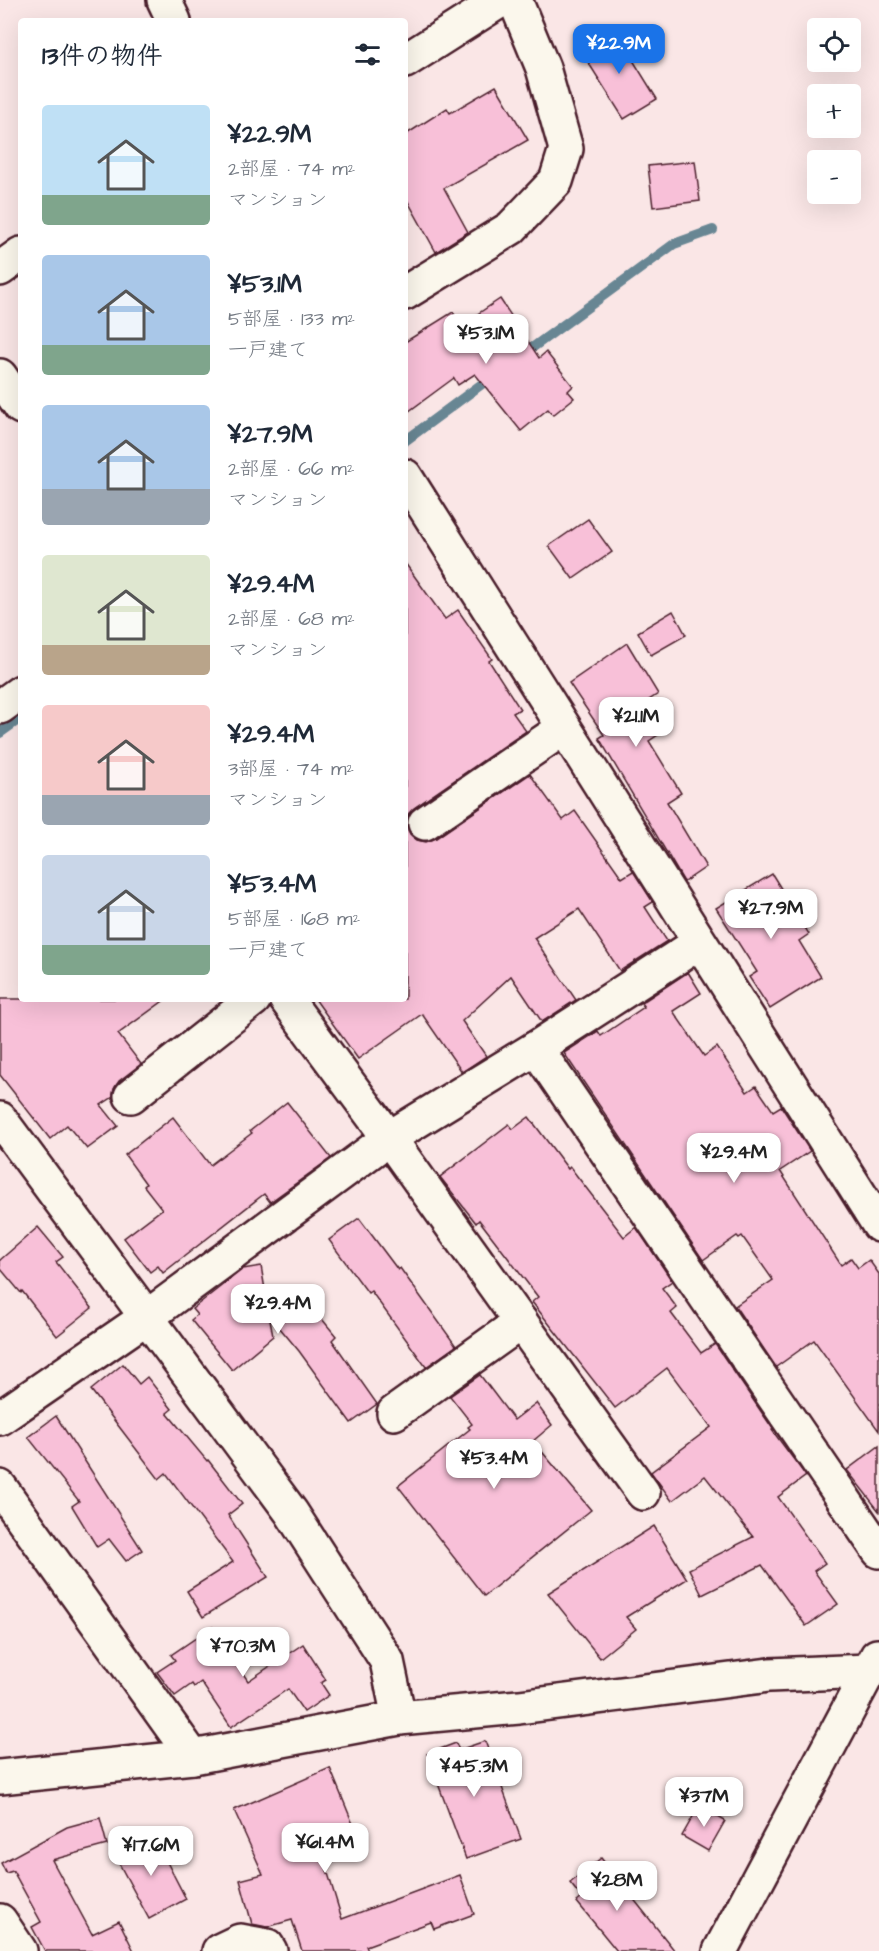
<!DOCTYPE html>
<html lang="ja">
<head>
<meta charset="utf-8">
<style>
	:root { --surface:#fff; --page:#f2f2f3; --text:#1f2937; --muted:#747a83; --accent:#1a73e8 }
	body { margin:0; font-family:"Architects Daughter","Klee One",sans-serif; background:var(--page); color:var(--text); height:100vh; display:flex; flex-direction:column; font-size:22px; white-space:nowrap }
	* { box-sizing:border-box; margin:0 }
	p { font-size:20px; color:var(--muted) }
	.icon { flex:none; width:33px; height:33px; fill:none; stroke:currentColor; stroke-width:2; stroke-linecap:round; stroke-linejoin:round }
	.map { position:relative; flex:1; overflow:hidden }
	.details { position:absolute; left:18px; top:18px; width:390px; height:984px; display:flex; flex-direction:column; background:var(--surface); border-radius:6px; box-shadow:0 6px 24px #0002 }
	.details>* { flex:none }
	.tools { position:absolute; left:807px; top:18px; display:grid; gap:12px }
	.tools a { display:grid; place-items:center; width:54px; height:54px; border-radius:6px; background:var(--surface); box-shadow:0 6px 24px #0002; font-size:30px }
	.price { position:absolute; translate:-50% -51px; padding:0 14px; border-radius:12px; background:#fff; color:#222; font-size:20px; line-height:39px; filter:drop-shadow(0 2px 3px #0008) }
	.price::after { content:''; position:absolute; left:50%; top:36px; width:18px; height:14px; margin-left:-9px; background:inherit; clip-path:polygon(0 0,100% 0,50% 100%) }
	.price.active { background:var(--accent); color:#fff }
	ul { padding:0; list-style:none }
	li { display:flex; align-items:center; gap:18px; height:150px; padding:0 24px }
	li span { display:grid; place-items:center; flex:none; width:168px; height:120px; border-radius:6px; color:#555 }
	li>.icon { margin-inline-start:auto }
	span .icon { width:72px; height:72px; fill:#fffc; stroke-width:1 }
	li b { font-size:26px }
	h2 { display:flex; justify-content:space-between; align-items:center; height:72px; padding:0 24px; font-size:26px }
	.map>svg:first-child { display:block }
</style>
</head>
<body>
<div class="map">
<svg width="879" height="1951" viewBox="0 0 879 1951">
	<rect width="100%" height="100%" fill="#fae6e6"/>
	<filter id="ink" filterUnits="userSpaceOnUse"><feTurbulence type="fractalNoise" baseFrequency=".0167" numOctaves="2"/><feDisplacementMap in="SourceGraphic" scale="12" xChannelSelector="R" yChannelSelector="G"/><feConvolveMatrix kernelMatrix="1 2 1 2 8 2 1 2 1" color-interpolation-filters="sRGB"/></filter>
	<g filter="url(#ink)">
		<g fill="none" stroke-linecap="round" stroke-linejoin="round">
			<!-- stream -->
			<g stroke="#688693" stroke-width="10">
				<path d="M521,356l153,-112 39,-14"/>
				<path d="M405,441l89,-66"/>
				<path d="M0,733l21,-15"/>
			</g>
		</g>
		<!-- building -->
		<g fill="#f8c0d8" stroke="#4a1f2b" stroke-width="1.5">
			<path d="M615,31l42,68 -33,20 -43,-68z"/>
			<path d="M496,86l32,54 -84,48 24,44 -32,20 -31,-56v-61l42,-27 3,5z"/>
			<path d="M695,161l5,40 -47,6 -5,-41z"/>
			<path d="M500,299l39,59 7,-6 27,34 -5,5 6,7 -21,17 -5,-6 -27,22 -46,-57 -17,11 -4,-7 -49,36v-72l48,-30 8,13z"/>
			<path d="M588,519l24,33 -39,27 -24,-33z"/>
			<path d="M405,563l40,56 13,-9 34,49 -3,2 31,48 -7,4 13,18 -112,77 -6,6 -2,10 4,10 7,6 9,2 10,-4 94,-64 33,46 12,-9 47,67 11,-7 20,31 -8,5 22,34 -47,30 -41,-62 -45,29 42,62 -34,22 -31,-46 -49,45 24,35 -24,16 -40,-58 -64,45 -43,-60h90z"/>
			<path d="M673,611l13,24 -35,20 -13,-23z"/>
			<path d="M627,643l31,51 -18,12 18,29 -9,6 32,52 -14,9 39,65 -22,15 -85,-144 5,-3 -35,-52z"/>
			<path d="M772,874l37,60 -10,7 22,36 -51,32 -21,-32 8,-5 -41,-64z"/>
			<path d="M688,972l13,21 -28,18 31,45 13,-9 30,45 9,-6 17,25 8,-5 29,45 -30,20 61,94 10,-7 7,10 11,-8 10,14v157l-65,-91 -38,27 -41,-61 38,-26 -31,-44 -3,2 -2,-2 -34,24 -139,-207 34,-22 3,5 43,-29 -3,-4z"/>
			<path d="M0,999h166l-48,35 23,30 -22,17 -5,8 -1,8 -12,8 17,21 -31,23 -20,-24 -17,14 -50,-64z"/>
			<path d="M287,1102l44,56 -61,44 -6,-8 -101,79 -5,-7 -8,6 -26,-34 38,-29 -18,-23 2,-2 -21,-29 48,-38 37,48 42,-32 -2,-2z"/>
			<path d="M529,1117l39,52 2,-2 54,70 12,-10 36,54 -10,7 15,20 -6,5 30,40 14,-9 58,85 -1,1 34,46 -28,21 47,66 -11,8 24,33 -32,22 -44,-61 -60,30 -13,-26 64,-32 -48,-61 -33,25 -21,-29 60,-45 -44,-59 -52,40 -83,-106 6,-5 -59,-77 -3,3 -36,-46 69,-53 4,5z"/>
			<path d="M359,1218l39,52 2,-2 56,78 -30,21 -55,-76 -3,2 -39,-53z"/>
			<path d="M38,1227l25,30 -7,5 36,46 -35,28 -35,-45 -1,2 -21,-25v-8z"/>
			<path d="M261,1266l8,47 29,-23 38,46 -4,4 45,64 -26,19 -52,-72 -30,-36 4,21 -41,34 -41,-50 6,-5 -5,-6 46,-36 5,-4z"/>
			<path d="M123,1364l16,20 8,-7 25,32 -5,4 40,48 1,-1 34,44 -14,11 40,62 -65,40 -16,-26 46,-29 -67,-89 -7,6 -68,-89z"/>
			<path d="M480,1375l34,45 22,-17 16,22 -19,16 58,69 -107,86 -86,-110 72,-57 -2,-2 4,-3 -22,-28z"/>
			<path d="M56,1416l86,134 -16,11 -17,-22 -12,8 -25,-41 7,-5 -51,-64z"/>
			<path d="M879,1446v65l-32,-41z"/>
			<path d="M654,1526l33,53 -61,38 10,12 -36,29 -52,-65z"/>
			<path d="M212,1627l36,54 55,-37 23,36 -5,3 8,12 -25,17 -16,-23 -57,38 -30,-45 -7,5 -2,-3 -17,12 -18,-24 18,-12 -4,-5z"/>
			<path d="M485,1741l36,98 -55,20 -39,-105 29,-11 3,7z"/>
			<path d="M330,1768l25,61 -36,15 23,75 118,-44 14,39 -40,15 -3,-7 -65,24 2,5h-66l-10,-31 -25,7 -15,-3 -12,-44 23,-6 -29,-64z"/>
			<path d="M699,1806l26,15 -17,30 -26,-15z"/>
			<path d="M100,1818l7,27 -55,15 40,74 27,-13 15,30h-89l-13,-24 9,-5 -28,-51 -7,2 -5,-10 66,-36z"/>
			<path d="M153,1835l33,64 -37,20 -34,-63z"/>
			<path d="M601,1858l74,93h-58l-40,-49 5,-4 -12,-15z"/>
		</g>
		<g fill="none" stroke-linecap="round" stroke-linejoin="round">
			<!-- minor casing -->
			<g stroke="#4a1f2b" stroke-width="38">
				<g id="minor">
					<path d="M164,0l10,21"/>
					<path d="M405,61l96,-61"/>
					<path d="M0,269l21,-15"/>
					<path d="M405,293l106,-65 45,-47 10,-32 -23,-81 -28,-68"/>
					<path d="M0,376l21,31"/>
					<path d="M405,476l474,749"/>
					<path d="M0,707l21,-15"/>
					<path d="M425,823l139,-95"/>
					<path d="M286,999l103,139 254,355"/>
					<path d="M536,1048l343,503"/>
					<path d="M131,1096l123,-97"/>
					<path d="M0,1119l291,393 96,149 12,57"/>
					<path d="M394,1413l127,-91"/>
					<path d="M0,1418l147,-101 242,-179 147,-90 163,-105"/>
					<path d="M0,1487l193,270"/>
					<path d="M0,1777l193,-20 206,-39 120,-11 250,-32 100,-4"/>
					<path d="M0,1921l20,30"/>
					<path d="M219,1951l21,-10 27,5 3,5"/>
					<path d="M720,1951l157,-295"/>
				</g>
			</g>
			<!-- minor -->
			<use href="#minor" stroke="#fbf7ec" stroke-width="33"/>
		</g>
	</g>
</svg>
<div class="tools">
<a><svg class="icon" aria-label="locate" viewBox="0 0 24 24"><circle cx="12" cy="12" r="6"/><path d="M12 2v4M12 18v4M2 12h4M18 12h4"/></svg></a>
<a>+</a>
<a>−</a>
</div>
<b class="price active" style="left:619px;top:75px">¥22.9M</b>
<b class="price" style="left:486px;top:365px">¥53.1M</b>
<b class="price" style="left:636px;top:748px">¥21.1M</b>
<b class="price" style="left:771px;top:940px">¥27.9M</b>
<b class="price" style="left:734px;top:1184px">¥29.4M</b>
<b class="price" style="left:278px;top:1335px">¥29.4M</b>
<b class="price" style="left:494px;top:1490px">¥53.4M</b>
<b class="price" style="left:243px;top:1678px">¥70.3M</b>
<b class="price" style="left:474px;top:1798px">¥45.3M</b>
<b class="price" style="left:704px;top:1828px">¥37M</b>
<b class="price" style="left:325px;top:1874px">¥61.4M</b>
<b class="price" style="left:151px;top:1877px">¥17.6M</b>
<b class="price" style="left:617px;top:1912px">¥28M</b>
<section class="details">
<h2>13件の物件<svg class="icon" aria-label="filters" viewBox="0 0 24 24"><path d="M4 7h16M4 17h16"/><circle cx="9" cy="7" r="2"/><circle cx="15" cy="17" r="2"/></svg></h2>
<ul>
<li><span style="background:linear-gradient(#bfe0f5 75%,#7fa58c 0)"><svg class="icon" aria-label="home" viewBox="0 0 24 24"><path d="M3 11l9-7 9 7M6 9v11h12V9"/></svg></span><div><b>¥22.9M</b><p>2部屋 · 74 m²</p><p>マンション</p></div></li>
<li><span style="background:linear-gradient(#a9c7e8 75%,#7fa58c 0)"><svg class="icon" aria-label="home" viewBox="0 0 24 24"><path d="M3 11l9-7 9 7M6 9v11h12V9"/></svg></span><div><b>¥53.1M</b><p>5部屋 · 133 m²</p><p>一戸建て</p></div></li>
<li><span style="background:linear-gradient(#a9c7e8 70%,#9aa5b1 0)"><svg class="icon" aria-label="home" viewBox="0 0 24 24"><path d="M3 11l9-7 9 7M6 9v11h12V9"/></svg></span><div><b>¥27.9M</b><p>2部屋 · 66 m²</p><p>マンション</p></div></li>
<li><span style="background:linear-gradient(#dfe7d0 75%,#b9a48a 0)"><svg class="icon" aria-label="home" viewBox="0 0 24 24"><path d="M3 11l9-7 9 7M6 9v11h12V9"/></svg></span><div><b>¥29.4M</b><p>2部屋 · 68 m²</p><p>マンション</p></div></li>
<li><span style="background:linear-gradient(#f6c9c9 75%,#9aa5b1 0)"><svg class="icon" aria-label="home" viewBox="0 0 24 24"><path d="M3 11l9-7 9 7M6 9v11h12V9"/></svg></span><div><b>¥29.4M</b><p>3部屋 · 74 m²</p><p>マンション</p></div></li>
<li><span style="background:linear-gradient(#c9d6e8 75%,#7fa58c 0)"><svg class="icon" aria-label="home" viewBox="0 0 24 24"><path d="M3 11l9-7 9 7M6 9v11h12V9"/></svg></span><div><b>¥53.4M</b><p>5部屋 · 168 m²</p><p>一戸建て</p></div></li>
</ul>
</section>
</div>
</body>
</html>
